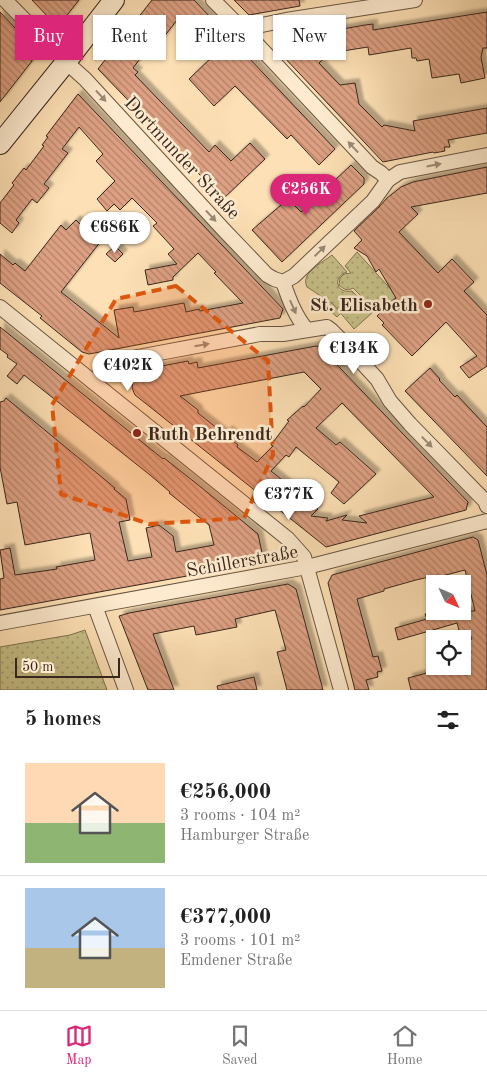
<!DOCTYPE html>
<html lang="en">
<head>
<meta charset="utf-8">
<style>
	:root { --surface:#fff; --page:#f6f6f6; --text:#222; --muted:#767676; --line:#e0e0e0; --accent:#db2777 }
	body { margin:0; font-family:"Old Standard TT",serif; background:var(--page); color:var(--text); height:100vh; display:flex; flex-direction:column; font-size:19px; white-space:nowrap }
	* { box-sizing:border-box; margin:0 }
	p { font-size:16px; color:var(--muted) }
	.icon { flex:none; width:28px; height:28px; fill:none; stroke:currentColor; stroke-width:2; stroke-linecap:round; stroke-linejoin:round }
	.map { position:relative; height:690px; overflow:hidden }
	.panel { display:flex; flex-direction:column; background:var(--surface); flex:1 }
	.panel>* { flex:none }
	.banner { position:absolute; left:15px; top:15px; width:458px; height:45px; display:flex; gap:10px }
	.needle { width:32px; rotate:134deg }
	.controls { position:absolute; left:426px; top:575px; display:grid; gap:10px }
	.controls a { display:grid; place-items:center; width:45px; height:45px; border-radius:0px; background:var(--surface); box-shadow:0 1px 4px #0004; font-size:25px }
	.scale { position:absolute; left:15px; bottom:12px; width:105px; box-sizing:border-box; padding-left:5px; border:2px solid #38271c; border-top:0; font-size:14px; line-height:18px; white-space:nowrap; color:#38271c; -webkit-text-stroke:4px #feebcf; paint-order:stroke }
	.price { position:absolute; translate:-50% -42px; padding:0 11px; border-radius:18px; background:#fff; color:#222; font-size:16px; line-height:32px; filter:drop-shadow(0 1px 2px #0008) }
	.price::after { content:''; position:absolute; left:50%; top:30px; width:15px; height:11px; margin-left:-8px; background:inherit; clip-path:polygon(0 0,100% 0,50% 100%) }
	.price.current { background:var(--accent); color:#fff }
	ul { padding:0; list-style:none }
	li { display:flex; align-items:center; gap:15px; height:125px; padding:0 25px }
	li+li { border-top:1px solid var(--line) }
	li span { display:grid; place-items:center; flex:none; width:140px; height:100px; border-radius:0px; color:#555 }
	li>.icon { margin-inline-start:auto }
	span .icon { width:60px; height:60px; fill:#fffc; stroke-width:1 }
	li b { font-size:21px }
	h2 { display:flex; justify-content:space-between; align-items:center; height:60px; padding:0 25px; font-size:21px }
	.pill { padding:0 18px; border-radius:0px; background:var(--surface); box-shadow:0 1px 4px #0004; font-size:18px; line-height:45px }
	.pill.current { background:var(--accent); color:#fff }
	.dock { display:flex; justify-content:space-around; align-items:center; height:70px; border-top:1px solid var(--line); background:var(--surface); font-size:14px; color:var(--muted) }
	.dock a { display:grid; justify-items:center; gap:2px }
	.dock .current { color:var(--accent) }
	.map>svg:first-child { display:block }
</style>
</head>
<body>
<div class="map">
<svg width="487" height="690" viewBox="0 0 487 690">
	<defs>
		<pattern id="park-dots" width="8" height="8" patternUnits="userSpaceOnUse" patternTransform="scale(1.25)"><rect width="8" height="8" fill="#c7c088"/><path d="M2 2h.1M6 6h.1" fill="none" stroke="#a39c6e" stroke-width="1.8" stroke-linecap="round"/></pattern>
		<pattern id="building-back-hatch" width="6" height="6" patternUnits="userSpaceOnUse" patternTransform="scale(1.25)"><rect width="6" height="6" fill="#dda082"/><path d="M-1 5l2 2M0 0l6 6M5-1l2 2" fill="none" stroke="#b4826a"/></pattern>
		<filter id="shadow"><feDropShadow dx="4.5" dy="-4.5" stdDeviation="1" flood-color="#0004"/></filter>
	</defs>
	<rect width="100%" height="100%" fill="#fde0b5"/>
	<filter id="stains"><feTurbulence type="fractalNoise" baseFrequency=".004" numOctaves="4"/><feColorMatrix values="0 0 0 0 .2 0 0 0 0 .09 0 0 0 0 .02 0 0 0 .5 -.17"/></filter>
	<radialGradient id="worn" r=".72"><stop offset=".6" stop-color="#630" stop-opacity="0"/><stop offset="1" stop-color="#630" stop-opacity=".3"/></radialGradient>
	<!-- green -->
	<path fill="#c7c088" stroke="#807452" d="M331,295l11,17 -5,5 -14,-13 5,-2z"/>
	<!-- park -->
	<g fill="url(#park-dots)" stroke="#807452">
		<path d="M357,252l40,44 -19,17 -25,-25c-6,3 -8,2 -14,-3l1,-7 4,-4 7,-1 -6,-7z"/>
		<path d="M332,255l15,17c-15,5 -11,22 5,19l21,21 -19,17 -21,-25 -26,-17c-7,-14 15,-24 25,-32z"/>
		<path d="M85,630l22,60h-107v-43l70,-12z"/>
	</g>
	<!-- building -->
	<g fill="url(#building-back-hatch)" stroke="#38271c" fill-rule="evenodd" filter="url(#shadow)">
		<path d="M32,0h47l-15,19 -13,1z"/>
		<path d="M152,0h42l141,149 -16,16 -28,-30 -4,4 -52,-53 -21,20 -25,-27 23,-22 -4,-4 4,-3 -10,-10v-5l-15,-16 -10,1 -21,27 -4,-4 -19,25 5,4 -3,3 74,77 6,-7 16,16 19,-18 15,16 -42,40 -125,-130z"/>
		<path d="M234,0h65l1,6 -51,9z"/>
		<path d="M0,12l31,33 1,16 -32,41z"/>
		<path d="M487,12v36h-4l-2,9 4,21 -24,5 -2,-9 -27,4 -3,-19 -12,2 -1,-3h-4l-1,-10 -42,7 -1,-8 -38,6 -11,10 21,22 15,-2 4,21 23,23 2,-2 31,6 -2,-10 74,-13v25l-39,7 2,7h-6l1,4 -11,2 -1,-1 -50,10 -102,-108 5,-5 -2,-2 9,-10 6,5 8,-8 7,5 6,-6 45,-8 8,-1v6z"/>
		<path d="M78,94l205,215 -3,9 -191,36 -7,-2 -42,-34 2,-2 -42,-33v-29l13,11 2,-2 10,8 36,-46 5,5 10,-10 10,10 2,-2 13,13 -40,51 58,46 -5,-28 19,-3 1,5 50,-9 2,9 13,-3 1,2 43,-8 -29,-30 2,-1 -18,-19 -25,24v3l-25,5 -3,-15 32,-6 -9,-10 6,-5 -21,-23 4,-3 -25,-25 -12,12 -6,-6 -7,7 -10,-12 18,-18 -19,-20 7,-7 -24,-27 -17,22 6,4 -24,31 5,4 -12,15 -5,-4 -16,21 3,3 -7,10 -12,-10v-20l14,-18 -2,-2 12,-15 2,2 18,-24 -2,-1 6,-8 -2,-1z"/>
		<path d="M351,165l13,13v6l-82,78 -30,-32 36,-31 13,13z"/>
		<path d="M487,167v26l-76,14 7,7 -19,18 39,41 14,-14 22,23 -10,9 23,24v51l-18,12 -9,-11 17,-11 -31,-34 -34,34 -30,-31 2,-2 -7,-7 19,-18 -17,-29 -3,3 -9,-16 -13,-8 8,-8 -8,-9 25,-24 8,-9 14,-11 12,-5z"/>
		<path d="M115,246l8,8 -8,8 -9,-8z"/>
		<path d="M0,327l163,132 1,-1 38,30 56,46 6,28 -264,48v-31l4,-1 -4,-28 10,-2 5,27 42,-6 -1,-2 39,-7 -5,-27 -65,12 -8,-43 -10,2 -7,-37v-65l4,-1 2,-3 109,90 -1,1 12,10 4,21 -11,2 9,39 24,-4 -6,-29 13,-3 14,11 3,16 38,-7 -5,-20 -40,-32 1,-1 -20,-17 -126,-100 -7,9 -10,-8 10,-12 -10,-7 1,-2 -8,-6z"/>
		<path d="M316,346l4,1 148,155 -2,8 -140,37 -191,-152 -3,-7 2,-11 7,-7 47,-9 1,3 8,-2 1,6zM304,372l17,17 -17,18 -1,-1 -16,14 2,1 -18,24 2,1 -16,16 -20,-15 1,-2 -5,-4 3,-4 -8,-7 -3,4 -7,-5 -20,-16v-3l-18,-14zM342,403l44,45 48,49 -75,19 8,7 -25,-3 5,-5 -21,6 2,-3 -17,-2 7,-7 -47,-38 15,-16 3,2 7,-10 43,35 -8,11 13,11 32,-30 -36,-32 -4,3 -20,-17z"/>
		<path d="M430,368l10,11 -1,1 16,17 2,-2 30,32v49l-82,-85z"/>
		<path d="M473,537l5,3 9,35v115h-76l-3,-12 30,-8 -1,-4h25v-11l9,-2 -3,-9 4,-6 -13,-8 -2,-7 -59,17 -3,-12 32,-9 -2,-5 9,-3h41l-10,-41 -27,7v-2l-22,5 -32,9v2l-27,8 16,58 5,-1 4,15 -5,1 1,5 -12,3 3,10h-14l-27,-107 4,-8z"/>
		<path d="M288,584l8,5 27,101h-36l-10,-38 9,-2 -11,-40 -40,9 2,8 -41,8 -2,-9 -41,8 21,56h-26l-29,-74 10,-3z"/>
		<path d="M254,677l3,13h-39l-1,-4z"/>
	</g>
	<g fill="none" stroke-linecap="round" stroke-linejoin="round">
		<!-- street casing -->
		<g stroke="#695542" stroke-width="16">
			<g id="street">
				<path d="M5,0l61,62 19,17 138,150 44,46 7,4 9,3c6,17 12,34 24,48"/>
				<path d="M213,0l41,41 118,126 9,6 7,7"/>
				<path d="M243,29l43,-9 129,-20"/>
				<path d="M283,282l11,-6 79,-75 15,-21 12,-8 87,-17"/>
				<path d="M0,307l288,232 16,18 37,133"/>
				<path d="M93,382l13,-13 16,-9 138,-26h23l44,-7 4,3 10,10 36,39 13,22 20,23 75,77 2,5"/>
				<path d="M95,606l31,84"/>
				<path d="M0,623l307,-56 180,-46"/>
			</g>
		</g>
		<!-- secondary casing -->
		<g stroke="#38271c" stroke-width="22">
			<path id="secondary" d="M0,144l66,-82 48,-62"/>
		</g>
		<!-- street -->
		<use href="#street" stroke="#feebcf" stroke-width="14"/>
		<!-- secondary -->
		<use href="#secondary" stroke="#feebcf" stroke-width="20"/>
	</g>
	<!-- one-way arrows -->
	<defs><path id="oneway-solid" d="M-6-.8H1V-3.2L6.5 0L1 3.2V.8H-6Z" transform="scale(1.25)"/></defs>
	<g fill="#9b8976">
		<use href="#oneway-solid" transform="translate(101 96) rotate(47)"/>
		<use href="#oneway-solid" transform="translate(353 147) rotate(-133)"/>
		<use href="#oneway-solid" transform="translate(434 165) rotate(-11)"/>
		<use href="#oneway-solid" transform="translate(211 216) rotate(47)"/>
		<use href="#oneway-solid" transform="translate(320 251) rotate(-44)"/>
		<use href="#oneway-solid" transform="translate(293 307) rotate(66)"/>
		<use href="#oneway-solid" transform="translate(202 345) rotate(-10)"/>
		<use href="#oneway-solid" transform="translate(427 442) rotate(46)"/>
	</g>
	<!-- marked area -->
	<path fill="#df560d" fill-opacity="0.2" stroke="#df560d" stroke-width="4" stroke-dasharray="10 6" stroke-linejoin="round" d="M176,286l92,75 5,94 -29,63 -95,6 -88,-30 -9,-89 64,-106z"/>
	<!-- markers -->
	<g fill="#8f2418" stroke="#feebcf" stroke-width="2">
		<circle cx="428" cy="304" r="5"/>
		<circle cx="137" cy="433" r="5"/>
	</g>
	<g text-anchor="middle" stroke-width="5" stroke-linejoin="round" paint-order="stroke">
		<!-- street labels -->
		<g font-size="19" fill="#38271c" stroke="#feebcf">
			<text transform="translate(183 157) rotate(47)" y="7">Dortmunder Straße</text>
			<text transform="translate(242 560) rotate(-10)" y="7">Schillerstraße</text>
		</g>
		<!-- poi labels -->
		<g font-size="19" font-weight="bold" fill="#38271c" stroke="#feebcf" text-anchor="end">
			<text x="418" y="311">St. Elisabeth</text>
			<text x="147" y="440" text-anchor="start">Ruth Behrendt</text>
		</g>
	</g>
	<rect width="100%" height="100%" filter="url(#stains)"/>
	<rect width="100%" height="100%" fill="url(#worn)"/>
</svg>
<div class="controls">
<a><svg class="needle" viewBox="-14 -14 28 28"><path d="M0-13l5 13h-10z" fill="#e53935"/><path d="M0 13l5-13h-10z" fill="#767676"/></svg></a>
<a><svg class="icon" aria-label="locate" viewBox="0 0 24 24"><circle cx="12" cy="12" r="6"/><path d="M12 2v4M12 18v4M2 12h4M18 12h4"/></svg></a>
</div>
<div class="scale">50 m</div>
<b class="price current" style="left:306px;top:216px">€256K</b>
<b class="price" style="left:115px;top:254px">€686K</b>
<b class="price" style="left:354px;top:375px">€134K</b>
<b class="price" style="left:128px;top:392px">€402K</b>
<b class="price" style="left:289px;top:521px">€377K</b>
<div class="banner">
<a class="pill current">Buy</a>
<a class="pill">Rent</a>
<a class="pill">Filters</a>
<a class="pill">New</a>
</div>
</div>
<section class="panel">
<h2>5 homes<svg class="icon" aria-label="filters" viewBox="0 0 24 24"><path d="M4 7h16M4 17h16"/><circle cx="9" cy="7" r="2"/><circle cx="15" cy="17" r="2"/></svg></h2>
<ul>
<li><span style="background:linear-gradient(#ffd9b3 60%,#8fb573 0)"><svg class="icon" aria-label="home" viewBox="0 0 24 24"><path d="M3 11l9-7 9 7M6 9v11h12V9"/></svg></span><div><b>€256,000</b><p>3 rooms · 104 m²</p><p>Hamburger Straße</p></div></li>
<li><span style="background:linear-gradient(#a9c7e8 60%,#c2b280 0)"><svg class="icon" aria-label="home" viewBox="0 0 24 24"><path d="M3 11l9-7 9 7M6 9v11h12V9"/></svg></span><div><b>€377,000</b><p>3 rooms · 101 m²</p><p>Emdener Straße</p></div></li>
</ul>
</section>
<nav class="dock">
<a class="current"><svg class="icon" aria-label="map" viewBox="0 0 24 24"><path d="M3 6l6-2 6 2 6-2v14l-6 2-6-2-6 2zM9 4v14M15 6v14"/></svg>Map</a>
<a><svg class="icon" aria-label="saved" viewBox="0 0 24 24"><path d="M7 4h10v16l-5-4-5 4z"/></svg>Saved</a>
<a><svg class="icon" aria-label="home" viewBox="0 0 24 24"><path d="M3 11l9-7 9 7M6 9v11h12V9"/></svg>Home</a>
</nav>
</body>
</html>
